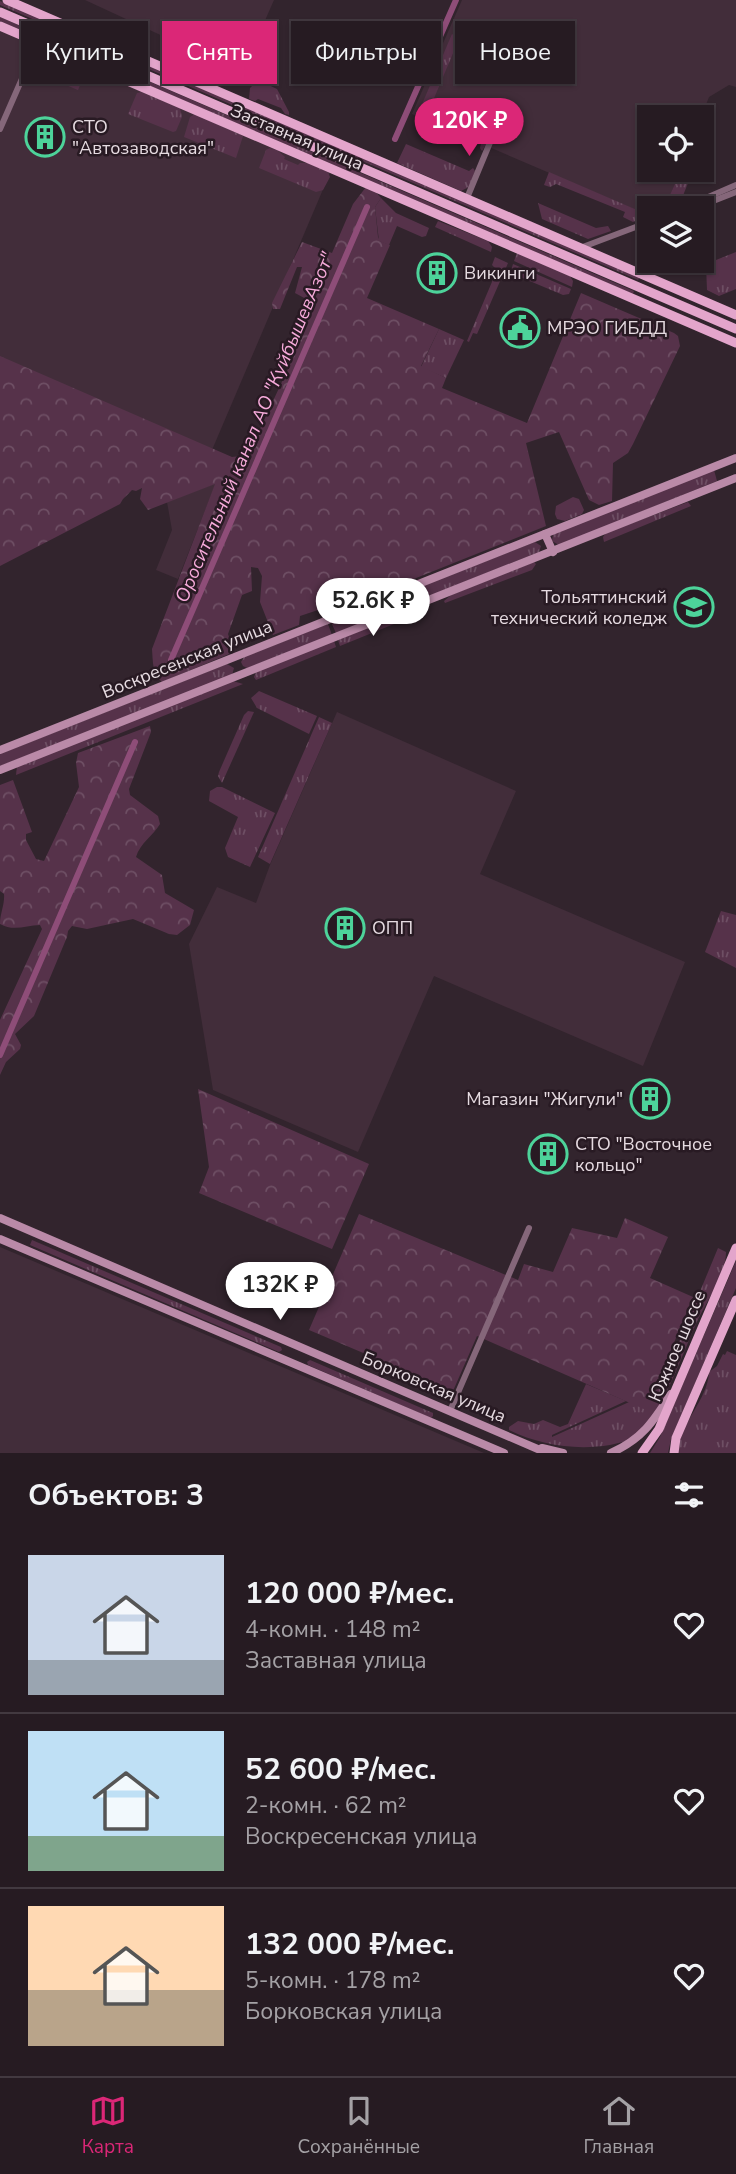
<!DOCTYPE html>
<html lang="ru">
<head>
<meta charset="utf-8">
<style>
	:root { --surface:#261b22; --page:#2e242a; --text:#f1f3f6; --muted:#a4a1a5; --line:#423940; --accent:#db2777 }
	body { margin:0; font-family:"Nunito Sans",sans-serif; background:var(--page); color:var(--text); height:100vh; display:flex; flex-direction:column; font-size:26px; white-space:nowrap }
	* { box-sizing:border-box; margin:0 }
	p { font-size:23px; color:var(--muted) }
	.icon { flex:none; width:38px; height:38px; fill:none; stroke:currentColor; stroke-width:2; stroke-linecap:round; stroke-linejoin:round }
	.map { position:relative; height:1453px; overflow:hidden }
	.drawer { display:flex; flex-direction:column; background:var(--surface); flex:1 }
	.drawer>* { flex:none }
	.guide { position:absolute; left:21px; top:21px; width:695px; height:63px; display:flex; gap:14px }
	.buttons { position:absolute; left:637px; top:105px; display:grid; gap:14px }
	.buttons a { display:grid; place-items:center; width:77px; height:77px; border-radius:0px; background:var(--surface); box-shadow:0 2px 5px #0004,0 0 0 2px var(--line); font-size:35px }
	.price { position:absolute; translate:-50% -60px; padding:0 16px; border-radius:24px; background:#fff; color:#222; font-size:23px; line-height:46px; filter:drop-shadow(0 2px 4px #0008) }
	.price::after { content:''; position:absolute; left:50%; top:42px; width:21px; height:16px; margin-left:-10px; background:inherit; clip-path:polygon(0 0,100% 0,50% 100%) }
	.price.active { background:var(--accent); color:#fff }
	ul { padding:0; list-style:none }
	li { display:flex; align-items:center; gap:21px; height:175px; padding:0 28px }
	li+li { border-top:2px solid var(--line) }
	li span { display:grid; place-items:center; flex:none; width:196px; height:140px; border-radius:0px; color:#555 }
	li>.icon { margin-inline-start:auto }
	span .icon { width:84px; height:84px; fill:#fffc; stroke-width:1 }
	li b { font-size:30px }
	h2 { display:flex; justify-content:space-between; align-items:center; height:84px; padding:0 28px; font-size:30px }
	.pill { padding:0 24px; border-radius:0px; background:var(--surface); box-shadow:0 2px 5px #0004,0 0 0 2px var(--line); font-size:24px; line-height:63px }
	.pill.active { background:var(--accent); color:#fff }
	.tabs { display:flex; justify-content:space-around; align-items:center; height:98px; border-top:2px solid var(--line); background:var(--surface); font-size:19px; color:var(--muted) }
	.tabs a { display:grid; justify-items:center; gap:4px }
	.tabs .active { color:var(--accent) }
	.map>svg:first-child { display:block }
</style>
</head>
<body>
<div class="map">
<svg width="736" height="1453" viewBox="0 0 736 1453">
	<defs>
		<pattern id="grass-tufts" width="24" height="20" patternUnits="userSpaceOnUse" patternTransform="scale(1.75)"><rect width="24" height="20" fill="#56324a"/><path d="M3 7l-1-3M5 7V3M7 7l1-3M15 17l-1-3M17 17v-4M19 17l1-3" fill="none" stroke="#6e4f64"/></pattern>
		<pattern id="forest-crowns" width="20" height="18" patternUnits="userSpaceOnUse" patternTransform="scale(1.75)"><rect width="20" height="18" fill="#56324a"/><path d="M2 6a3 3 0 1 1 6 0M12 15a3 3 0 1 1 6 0" fill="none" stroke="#6e4f64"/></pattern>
	</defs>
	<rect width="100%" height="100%" fill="#32242d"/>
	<!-- built -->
	<g fill="#422d3a">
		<path d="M85,0h189l-29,66 -60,-26 -3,5z"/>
		<path d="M462,0h274v87l-7,-2 -20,12 -8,20h-52v53h32l-15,35 -17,3v3l-6,2 -231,-99z"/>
		<path d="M0,30l330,143 -118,277 -212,-90z"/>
		<path d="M216,483l-38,96 -22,-9 16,-40 -5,-28z"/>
		<path d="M337,712l179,79 -36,83 205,88 -42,104 -209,-90 -76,176 -145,-62 -24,-146 28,-57 39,16 14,-38z"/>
		<path d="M0,1247l484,206h-484z"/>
	</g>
	<!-- grass -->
	<g fill="url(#grass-tufts)">
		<path d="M0,1l640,276 -2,3 -638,-275z"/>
		<path d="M0,17l634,274 -1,3 -633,-273z"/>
		<path d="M452,34l7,5 -27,64 18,8 -5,12 43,18 -6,10 -2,-3 1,-4 -64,-28z"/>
		<path d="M35,57l48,21 -5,12 -48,-20z"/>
		<path d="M258,80l19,9 12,23v3l-4,-1 -4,-6 -23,-9 -3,2 -6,-2 1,-11z"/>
		<path d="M141,92l39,16 2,9 -6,14 -3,1 -45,-18 9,-21z"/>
		<path d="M195,114l48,22 -7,22 -52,-21 6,-20z"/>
		<path d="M406,144l63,27 4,-3 2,3 -6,16 -8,4 -64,-28z"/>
		<path d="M270,148l7,2 8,7 -1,2 14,6 2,-2h8l20,9 2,5 -7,13 -7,2 -57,-24 7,-18z"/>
		<path d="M681,170h9l2,3 -12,30 -13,5h-11l10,-4z"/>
		<path d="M549,172l95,41 5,-2v4l-16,7 -10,-5 2,-5 -69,-28 -6,3 -6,-2z"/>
		<path d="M381,198l15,15 33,15 -3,8 -4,1 -25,-11 -8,19 -10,-4 -4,-34z"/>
		<path d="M538,203l58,25 12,-2 3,5 -23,8 -46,-20z"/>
		<path d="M438,221l50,20 4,6 -1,5 -56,-25z"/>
		<path d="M736,252v37l-17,7 -12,-6 -1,-26z"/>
		<path d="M517,253l53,23 3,5 -1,6 -58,-26z"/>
		<path d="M495,257l13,6 -31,71 -4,-1 -4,9 -2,-1 30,-71 -5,-5z"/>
		<path d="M513,264l58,25 -2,5 -6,1 -50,-21 -2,-3z"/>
		<path d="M439,329l25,11 -18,38 -25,-11z"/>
		<path d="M714,470l3,11 -158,64 -7,-4 1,-7z"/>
		<path d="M573,497l6,2 5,11 -2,4 -17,7 -8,-2 -2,-5 1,-8z"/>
		<path d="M688,502l3,4 -87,36 -1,-5 3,-4z"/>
		<path d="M535,542l6,4 -2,6 -203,81 -5,-11z"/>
		<path d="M534,562l2,2 -4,6 -87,33 -1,-2 7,-6z"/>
		<path d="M411,610l10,3 -81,33 -2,-6z"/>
		<path d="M328,624l4,11 -85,33 -4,-2 -2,-4 3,-5z"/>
		<path d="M334,641l2,6 -80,33 -2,-3 2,-5z"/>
		<path d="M227,664l7,4 -2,7 -232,91v-12z"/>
		<path d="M233,681l10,3 -227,91 1,-9z"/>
		<path d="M259,691l58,25 -8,18 -52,-26 -6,-10z"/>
		<path d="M248,711l6,1 -32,71 -4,-7 1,-4 25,-57z"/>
		<path d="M319,717l13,6 -62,141 -12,-7z"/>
		<path d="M217,787h5l53,26 -25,54 -22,-10 -3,-9 13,-31 -29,-16 1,-10z"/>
		<path d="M721,911l15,4v53l-31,-16z"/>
		<path d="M32,1240l249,107 1,3 -3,2 -249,-107z"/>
		<path d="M718,1248l8,4c0,23 -22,53 -31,74 -12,27 -36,95 -60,112 -39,15 -87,11 -126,-8v-3l9,-6 16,3 9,-4 17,7 8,-3 18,-40 40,17 -74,34v2l108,-49z"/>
		<path d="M736,1261v27l-65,151 -3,14h-18l10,-16z"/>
		<path d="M727,1351l9,4v98h-59c3,-31 31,-53 32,-81l8,-6 6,-12 2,1z"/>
		<path d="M310,1360l123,53v3l-2,2 -123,-53 -1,-3z"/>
	</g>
	<!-- forest -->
	<g fill="url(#forest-crowns)">
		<path d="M366,187l9,4 6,7 -6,9 3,30 2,4 10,4 -23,53 72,31 -18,37 25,12 -4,10 85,35 54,-130 93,40 4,3 2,10 -47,98 -5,9 -15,10 -1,38 -13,4 -10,-5 -30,-68 -33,11 20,83 -215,86 -7,-4 -24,8 -1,9 -26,10 -13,-33 2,-26 -4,-8 -7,-1 1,24 -10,4 -14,39 6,18 -72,30c-10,-8 -9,-21 -10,-33l63,-165 -67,26 -8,-11 2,-11 -6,3 -4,-1 -9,9 -3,5 -120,62v-210l232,101 9,-1 12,-12 41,-88 16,-52 -2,-4 -13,-7 7,-26h-5l-17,42h-7l-1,-6 30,-61 30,11 21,-49z"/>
		<path d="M150,726l1,6 -22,57 1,6 28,21 2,8c-7,12 -20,19 -24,33l26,18 3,18 29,17 -4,15 -13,10 -8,-1 -36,-15 -46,10 -15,-3 -4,5 -1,6 -33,79 -19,18 6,11 -1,4 -14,13 -6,13v-55l42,-91 -2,-4c-14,0 -26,7 -40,-1 0,-11 5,-20 4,-30l-4,-3v-106l13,-5 19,52 -6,2v6l10,19 8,2 35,-74 -3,-24 2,-10z"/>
		<path d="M198,1089l171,75 -37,85 -133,-56 10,-26z"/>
		<path d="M359,1214l159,66 6,-16 29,8 19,-44 45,10 8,-20 43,19 -18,41 43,19 -47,113 -169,-74 -24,55 -144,-61z"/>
	</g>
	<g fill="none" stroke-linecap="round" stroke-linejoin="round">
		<!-- canal -->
		<g stroke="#8e4d78" stroke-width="6">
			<path d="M395,139l61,-139"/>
			<path d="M171,660l196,-453"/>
			<path d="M0,1055l135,-313"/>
		</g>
		<!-- minor -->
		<g stroke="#85677a" stroke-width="6">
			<path d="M0,129l38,-87"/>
			<path d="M467,198l29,-70"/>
			<path d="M699,202l9,1 28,-11"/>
			<path d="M683,208l53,-23"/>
			<path d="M580,248l69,-26"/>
			<path d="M450,1411l79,-183"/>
		</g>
		<!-- secondary -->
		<g stroke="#ba8aa8" stroke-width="8">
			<path d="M545,534l8,18"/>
			<path d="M0,750l736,-292"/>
			<path d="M0,770l736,-292"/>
			<path d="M0,1218l547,235"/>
			<path d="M0,1239l504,214"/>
			<path d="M542,1448l21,5"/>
			<path d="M611,1453c31,-14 42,-31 60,-59"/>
		</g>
		<!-- primary -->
		<g stroke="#e3a5cb" stroke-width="9">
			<path d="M7,0l729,315"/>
			<path d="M0,12l736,317"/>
			<path d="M0,26l736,317"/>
			<path d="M642,1453l17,-24 77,-181"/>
			<path d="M674,1453l2,-15 60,-138"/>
		</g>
	</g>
	<!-- icons -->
	<defs>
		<g id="building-ring" transform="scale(2.0125)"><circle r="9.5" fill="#281a23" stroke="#4dd39a" stroke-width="1.5"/><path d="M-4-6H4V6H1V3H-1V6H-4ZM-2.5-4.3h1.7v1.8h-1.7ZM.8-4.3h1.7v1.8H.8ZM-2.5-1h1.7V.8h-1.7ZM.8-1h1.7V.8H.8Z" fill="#4dd39a"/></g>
		<g id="civic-ring" transform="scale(2.0125)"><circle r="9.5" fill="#281a23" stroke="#4dd39a" stroke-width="1.5"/><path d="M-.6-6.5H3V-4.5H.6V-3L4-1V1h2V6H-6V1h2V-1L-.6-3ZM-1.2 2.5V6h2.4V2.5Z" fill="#4dd39a"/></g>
		<g id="university-ring" transform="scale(2.0125)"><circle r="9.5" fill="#281a23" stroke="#4dd39a" stroke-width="1.5"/><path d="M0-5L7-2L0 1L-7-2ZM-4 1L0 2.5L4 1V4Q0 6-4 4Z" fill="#4dd39a"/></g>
	</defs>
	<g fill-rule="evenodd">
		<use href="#building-ring" x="45" y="137"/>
		<use href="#building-ring" x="437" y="273"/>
		<use href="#civic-ring" x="520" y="328"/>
		<use href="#university-ring" x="694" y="607"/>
		<use href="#building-ring" x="345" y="928"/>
		<use href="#building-ring" x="650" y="1099"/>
		<use href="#building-ring" x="548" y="1154"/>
	</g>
	<g text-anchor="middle" stroke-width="5" stroke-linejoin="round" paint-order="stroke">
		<!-- poi labels -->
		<g font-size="18" fill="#e6dbe1" stroke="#281a23" text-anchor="start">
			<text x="72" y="133">СТО<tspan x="72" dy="21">"Автозаводская"</tspan></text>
			<text x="464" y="279">Викинги</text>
			<text x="547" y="334">МРЭО ГИБДД</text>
			<text x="667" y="603" text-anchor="end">Тольяттинский<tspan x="667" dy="21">технический коледж</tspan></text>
			<text x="372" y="934">ОПП</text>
			<text x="623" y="1105" text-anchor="end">Магазин "Жигули"</text>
			<text x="575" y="1150">СТО "Восточное<tspan x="575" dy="21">кольцо"</tspan></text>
		</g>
		<!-- street labels -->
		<g font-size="18" fill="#e6dbe1" stroke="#281a23">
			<text transform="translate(297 137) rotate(23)" y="6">Заставная улица</text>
			<text transform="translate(187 659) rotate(-22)" y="6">Воскресенская улица</text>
			<text transform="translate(677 1346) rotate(-67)" y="6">Южное шоссе</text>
			<text transform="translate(434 1387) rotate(23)" y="6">Борковская улица</text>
		</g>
		<!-- water labels -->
		<g font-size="19" font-style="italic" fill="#f6aada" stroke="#281a23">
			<text transform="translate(254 427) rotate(-67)" y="7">Оросительный канал АО "КуйбышевАзот"</text>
		</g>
	</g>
</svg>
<div class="buttons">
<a><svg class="icon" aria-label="locate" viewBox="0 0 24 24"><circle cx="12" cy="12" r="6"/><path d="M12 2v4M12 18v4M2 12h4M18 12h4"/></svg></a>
<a><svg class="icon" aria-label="layers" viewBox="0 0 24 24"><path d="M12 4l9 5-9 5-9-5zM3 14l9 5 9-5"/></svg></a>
</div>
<b class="price active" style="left:469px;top:158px">120K ₽</b>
<b class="price" style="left:373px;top:638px">52.6K ₽</b>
<b class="price" style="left:280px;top:1322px">132K ₽</b>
<div class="guide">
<a class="pill">Купить</a>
<a class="pill active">Снять</a>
<a class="pill">Фильтры</a>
<a class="pill">Новое</a>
</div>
</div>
<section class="drawer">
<h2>Объектов: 3<svg class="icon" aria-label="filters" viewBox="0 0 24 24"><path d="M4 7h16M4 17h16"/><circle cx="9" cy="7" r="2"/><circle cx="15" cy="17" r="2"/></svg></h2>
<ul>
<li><span style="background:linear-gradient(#c9d6e8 75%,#9aa5b1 0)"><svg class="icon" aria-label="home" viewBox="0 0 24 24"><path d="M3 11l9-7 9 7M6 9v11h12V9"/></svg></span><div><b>120 000 ₽/мес.</b><p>4-комн. · 148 m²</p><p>Заставная улица</p></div><svg class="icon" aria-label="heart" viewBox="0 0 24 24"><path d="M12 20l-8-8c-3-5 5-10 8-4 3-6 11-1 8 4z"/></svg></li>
<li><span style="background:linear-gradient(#bfe0f5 75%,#7fa58c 0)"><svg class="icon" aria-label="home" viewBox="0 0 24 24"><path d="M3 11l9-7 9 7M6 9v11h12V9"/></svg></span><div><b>52 600 ₽/мес.</b><p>2-комн. · 62 m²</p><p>Воскресенская улица</p></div><svg class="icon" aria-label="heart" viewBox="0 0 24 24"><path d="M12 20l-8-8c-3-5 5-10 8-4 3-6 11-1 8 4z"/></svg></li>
<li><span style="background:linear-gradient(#ffd9b3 60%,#b9a48a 0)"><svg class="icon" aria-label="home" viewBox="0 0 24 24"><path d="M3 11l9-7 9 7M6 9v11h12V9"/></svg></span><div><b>132 000 ₽/мес.</b><p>5-комн. · 178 m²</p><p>Борковская улица</p></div><svg class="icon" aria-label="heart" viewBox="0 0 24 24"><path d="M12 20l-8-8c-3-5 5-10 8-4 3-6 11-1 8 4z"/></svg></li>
</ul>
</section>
<nav class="tabs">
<a class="active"><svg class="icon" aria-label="map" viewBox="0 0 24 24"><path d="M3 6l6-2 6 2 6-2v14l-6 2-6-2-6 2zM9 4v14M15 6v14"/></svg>Карта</a>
<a><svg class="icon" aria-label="saved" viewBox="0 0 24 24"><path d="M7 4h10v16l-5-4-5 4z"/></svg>Сохранённые</a>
<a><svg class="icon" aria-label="home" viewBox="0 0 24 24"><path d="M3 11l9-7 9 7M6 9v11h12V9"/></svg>Главная</a>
</nav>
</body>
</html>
